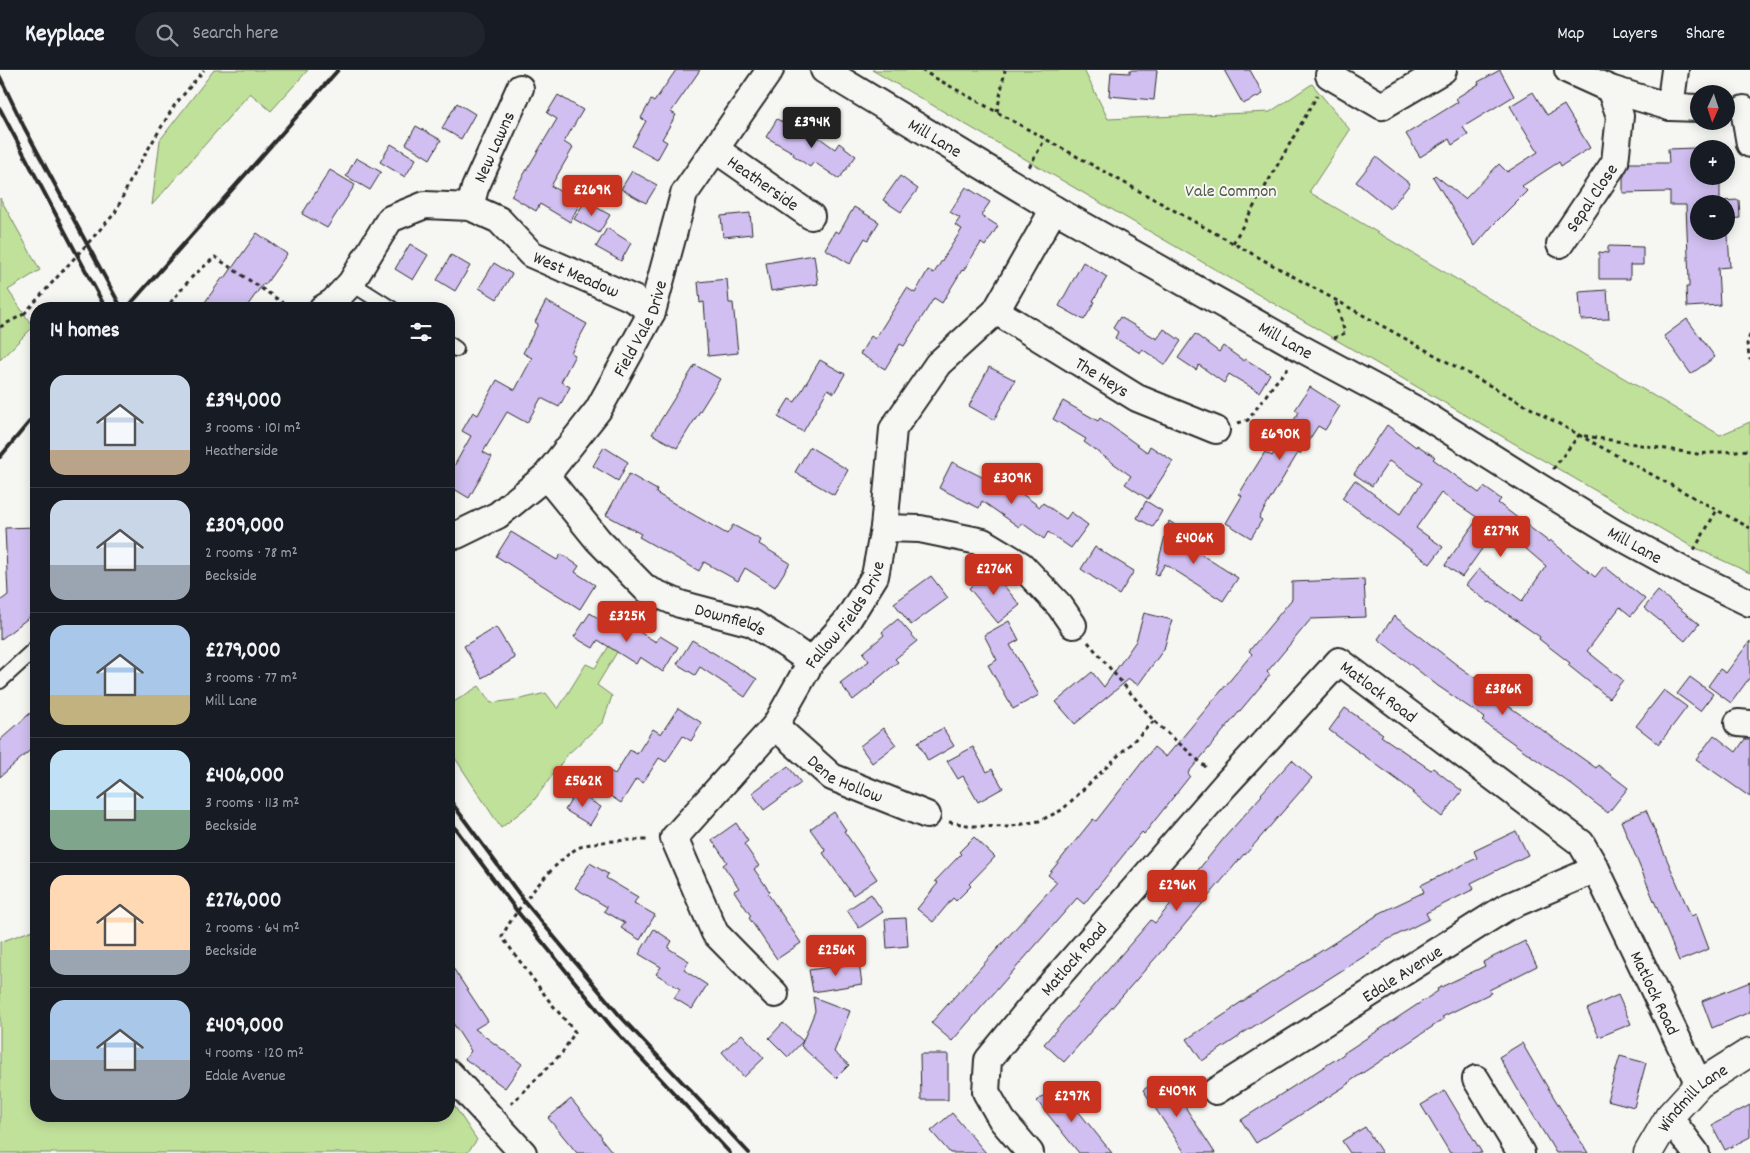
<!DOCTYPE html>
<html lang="en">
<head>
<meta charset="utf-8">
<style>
	:root { --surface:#171b24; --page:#20242c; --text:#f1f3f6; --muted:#9ea1a6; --line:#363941; --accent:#c8321e }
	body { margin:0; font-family:Dekko,sans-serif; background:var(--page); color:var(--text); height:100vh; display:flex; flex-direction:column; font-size:19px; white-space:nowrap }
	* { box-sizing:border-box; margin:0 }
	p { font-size:16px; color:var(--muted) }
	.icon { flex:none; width:28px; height:28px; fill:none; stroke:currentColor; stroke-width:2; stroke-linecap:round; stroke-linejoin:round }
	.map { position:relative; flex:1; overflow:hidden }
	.details { position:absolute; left:30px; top:232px; width:425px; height:820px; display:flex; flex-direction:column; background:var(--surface); border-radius:20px; box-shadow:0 2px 12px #0003 }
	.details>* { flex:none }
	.needle { width:32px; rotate:183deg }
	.fabs { position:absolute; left:1690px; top:15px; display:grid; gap:10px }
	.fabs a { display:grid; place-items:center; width:45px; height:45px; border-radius:50%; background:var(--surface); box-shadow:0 2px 12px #0003; font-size:25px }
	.price { position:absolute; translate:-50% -42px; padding:0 11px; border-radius:5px; background:var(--accent); color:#fff; font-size:16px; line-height:32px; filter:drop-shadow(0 1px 2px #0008) }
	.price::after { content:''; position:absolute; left:50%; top:30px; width:15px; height:11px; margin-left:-8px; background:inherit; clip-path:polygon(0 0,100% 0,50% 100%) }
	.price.selected { background:#222; color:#fff }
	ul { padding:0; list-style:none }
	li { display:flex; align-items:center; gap:15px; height:125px; padding:0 20px }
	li+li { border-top:1px solid var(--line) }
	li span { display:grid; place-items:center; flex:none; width:140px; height:100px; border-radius:15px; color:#555 }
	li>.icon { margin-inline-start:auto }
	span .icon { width:60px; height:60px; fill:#fffc; stroke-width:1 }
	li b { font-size:21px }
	h2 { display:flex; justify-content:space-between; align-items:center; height:60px; padding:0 20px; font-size:21px }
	header { display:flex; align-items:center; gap:30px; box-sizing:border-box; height:70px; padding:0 25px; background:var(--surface); border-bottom:1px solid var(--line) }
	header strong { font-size:24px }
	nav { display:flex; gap:28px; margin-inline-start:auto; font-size:18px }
	.search { width:350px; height:45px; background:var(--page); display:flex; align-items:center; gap:12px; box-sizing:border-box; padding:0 18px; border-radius:28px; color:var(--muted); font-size:19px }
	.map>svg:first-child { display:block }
</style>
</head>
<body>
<header>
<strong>Keyplace</strong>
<div class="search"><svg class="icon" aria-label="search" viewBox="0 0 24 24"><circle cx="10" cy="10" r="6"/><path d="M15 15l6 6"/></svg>Search here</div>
<nav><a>Map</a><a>Layers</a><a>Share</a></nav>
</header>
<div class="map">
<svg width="1750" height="1083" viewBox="0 0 1750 1083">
	<rect width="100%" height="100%" fill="#f6f6f2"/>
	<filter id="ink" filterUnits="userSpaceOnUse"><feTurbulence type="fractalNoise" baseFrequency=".02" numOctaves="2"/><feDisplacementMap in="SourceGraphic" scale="10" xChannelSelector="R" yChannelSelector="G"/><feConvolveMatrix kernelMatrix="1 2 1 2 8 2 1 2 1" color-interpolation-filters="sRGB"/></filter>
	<g filter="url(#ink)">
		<!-- green -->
		<g fill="#c0e19a" stroke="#768662">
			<path d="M214,0h94l-37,41 -21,-18 -98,112 8,-65z"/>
			<path d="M872,0h212l24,49 162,-7 42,-28 38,46 -41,62 411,243 30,-13v151l-61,-28z"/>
			<path d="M0,128l40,72 -32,20 25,37 -33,33z"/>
			<path d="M634,537l8,4 -45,74 15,11 -9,26 -35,32 -36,49 -31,25 -52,-79v-44l30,-19 12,17 30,-4 25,-6 12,16 28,-45 9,4z"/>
			<path d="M36,859v187h413v-18l28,42 -10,13h-467v-211z"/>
		</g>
		<!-- building -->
		<g fill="#d0bff0" stroke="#2b2b2b" fill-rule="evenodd">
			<path d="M676,0h24l-29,42 5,3 -14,24 5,3 -10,18 -25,-14 14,-25 -5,-3 10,-18 3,2z"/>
			<path d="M1130,0h27l-3,30 -45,-4 2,-24 19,1z"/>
			<path d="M1224,0h26l13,24 -20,10z"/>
			<path d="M1500,0l14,26 -51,31 5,8 -16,10 -3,-6 -29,18 -14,-23 52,-32 -2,-4 23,-14 -1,-2z"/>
			<path d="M1533,22l14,23 17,-10 26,43 -29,18 -2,-4 -37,24 5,5 -33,33 -19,22 -42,-69 2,-2 30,24 34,-35 8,8 31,-20 -28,-46z"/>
			<path d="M558,25l25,15 -19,32 9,6 -22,38 29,17 -10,19 -30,-18 -4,7 -25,-15 46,-77 -10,-6z"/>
			<path d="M457,33l18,11 -14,25 -19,-11z"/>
			<path d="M777,49l29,17 4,-5 25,18 4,-6 17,13 -17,23 -25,-17 -4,5 -17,-12 1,-2 -28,-16z"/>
			<path d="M416,56l25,14 -11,19 -24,-15z"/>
			<path d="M391,74l25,15 -11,18 -25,-15z"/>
			<path d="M1695,78v9h4v19h21v25l19,-1 1,18 -13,1 3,48 -12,1 2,37 -33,2 -1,-20h3v-6l-3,-76h-16v-13l-47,1v-15l7,-15h39l-1,-14zM1699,134h27v27h-27z"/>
			<path d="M1376,87l34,27 -20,25 -34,-27z"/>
			<path d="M356,88l25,14 -11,18 -24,-14z"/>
			<path d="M330,100l25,15 -28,43 -25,-14z"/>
			<path d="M632,101l25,14 -11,18 -25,-14z"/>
			<path d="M900,106l18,13 -17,23 -18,-12z"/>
			<path d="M966,117l24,15 -9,13 17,11 -13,20 -4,-3 -18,28 -1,-1 -20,33 -8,-5 -30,48 -4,-2 -15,25 -25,-15 11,-18 4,3 32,-51 8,5 13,-23 6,3 28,-44 -7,-4 5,-7 -10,-6z"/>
			<path d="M585,131l25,14 -11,18 -25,-14z"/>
			<path d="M854,137l25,15 -11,18 -3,-2 -15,26 -25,-15 10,-18 4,2z"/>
			<path d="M750,143l2,21 -29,3 -2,-21z"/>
			<path d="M607,158l24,15 -10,18 -25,-14z"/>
			<path d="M257,163l30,21 -22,31 -2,-1 -18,25h-45l23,-32 2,1z"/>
			<path d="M410,174l18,11 -15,25 -18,-11z"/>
			<path d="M1608,176l35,1v18h-13v14h-31v-27l9,1z"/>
			<path d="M451,185l19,11 -15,25 -18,-11z"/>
			<path d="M814,185l4,29 -47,7 -5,-28z"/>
			<path d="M1083,192l24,15 -14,24 2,1 -11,18 -25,-14z"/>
			<path d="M494,193l18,11 -15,25 -18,-11z"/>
			<path d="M727,209l2,24h4l5,50 -30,3 -4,-54 -4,1 -2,-21z"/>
			<path d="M1607,220l2,29 -28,1 -2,-28z"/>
			<path d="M546,231l41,23 -16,29 4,2 -14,27 9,5 -11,20 -18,-9 -14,25 -20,-11 -24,40 9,5 -23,41 -20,-12v-11l22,-39 -9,-5 11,-19 5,3 19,-35 18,10 17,-32 -9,-5 15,-29 -3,-2z"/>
			<path d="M1120,247l37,22 7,-10 17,12 -16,24 -23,-16 -2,4 -25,-15 3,-6 -5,-4z"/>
			<path d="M1687,249l28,38 -24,17 -27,-38z"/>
			<path d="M1195,264l24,18 4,-6 21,15 1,-2 25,15 -11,18 -30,-18 -5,9 -25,-18 -3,5 -18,-12z"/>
			<path d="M820,290l25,14 -11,19 -6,-4 -25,43 -25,-15 11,-18 6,3z"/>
			<path d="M695,295l25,14 -43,69 -25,-14z"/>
			<path d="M989,297l26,13 -21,40 -25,-14z"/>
			<path d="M1310,317l30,19 -15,24 -7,-4 -18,28 -2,-1 -39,65 3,2 -11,18 -25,-15 16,-27 -3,-2 26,-42 7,4 27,-44 -4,-2z"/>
			<path d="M1063,331l35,20 2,-3 47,34 3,-6 23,15 -25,38 -23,-15 6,-8 -47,-34 2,-3 -33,-20z"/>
			<path d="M1387,355l29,22 1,-2 18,12 -2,2 46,34 5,-6 17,12 -3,4 51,39 1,-2 45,37 9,-11 41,33 -14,17 -11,-9 -33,44 36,29 -14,18 -41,-33 2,-2 -31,-24 1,-2 -50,-35 -1,1 -23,-18 13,-16 43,32 24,-35 -28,-24 -2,2 -20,-15 -34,48 -17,-12 33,-47 -37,-25 -25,35 27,19 -13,17 -88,-66 13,-18 45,34 22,-31 -33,-22 -17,25 -18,-12z"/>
			<path d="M604,377l24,15 -10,19 -25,-15z"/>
			<path d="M810,377l38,23 -14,25 -39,-23z"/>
			<path d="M952,392l64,32 2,-3 22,16 3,-4 23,16 5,-7 17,13 -17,23 -23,-16 -4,7 -22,-16 -3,4 -37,-26 -3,7 -40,-20z"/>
			<path d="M629,404l28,16 -1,3 71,41 6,-9 28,15 -2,4 31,19 -15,24 -30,-19 -7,13 -34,-19 -5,9 -60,-34 2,-3 -35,-19z"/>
			<path d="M1146,431l16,10 -9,16 -16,-9z"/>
			<path d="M1169,451l17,11 -6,9 58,37 -15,23 -58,-37 -7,11 -3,-1z"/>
			<path d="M36,457v85l-36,28v-39l8,-6 -3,-67z"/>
			<path d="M511,462l46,28 4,-6 18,12 -4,6 20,13 -15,24 -84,-53z"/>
			<path d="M1095,477l39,24 -15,24 -38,-26z"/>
			<path d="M991,500l29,35 -22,18 -29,-35z"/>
			<path d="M931,506l17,22 -37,27 -17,-22z"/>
			<path d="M1364,509l2,38 -55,2 -44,53 3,3 -82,98 2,3 -46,58 -2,-2 -58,72 -7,-6 -125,143 -21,-18 126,-141 -9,-7 45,-56 3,2 58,-74 12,10 86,-103 -3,-3 43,-52v-17z"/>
			<path d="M1658,521l41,33 -14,17 -41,-33z"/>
			<path d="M590,543l38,23 5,-8 23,14 4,-6 18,11 -15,25 -23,-15 -4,7 -38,-24 -5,8 -19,-11z"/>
			<path d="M1144,543l28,7 -8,29 -26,36 -9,-6 -54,45 -19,-22 36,-30 12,15 32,-46z"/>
			<path d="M1394,546l63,49 35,25 -2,3 106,75 2,-3 30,23 -20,25 -44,-34 -82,-58 3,-3 -47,-32 -60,-47z"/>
			<path d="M898,549l19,22 -22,18 3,3 -23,19 1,1 -23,18 -13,-17 29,-22 -6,-8 21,-18 -2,-3z"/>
			<path d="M1009,551l10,19 -9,5 29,50 -26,14 -25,-44 9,-5 -13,-25z"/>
			<path d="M496,557l19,31 -33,20 -18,-32z"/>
			<path d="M692,570l65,39 -12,18 -45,-30 -5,8 -18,-11z"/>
			<path d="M1750,571v36l-19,26 -23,-17 12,-17 6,4z"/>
			<path d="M1690,607l23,17 -13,17 -23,-17z"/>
			<path d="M1664,620l23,17 -28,37 -23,-18z"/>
			<path d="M36,638v37l-36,32v-37z"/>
			<path d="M678,638l24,15 -11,18 -8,-5 -17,26 -7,-4 -16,25 -7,-4 -15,24 -24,-16 11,-17 7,4 15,-24 7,4 16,-25 8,5z"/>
			<path d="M1345,638l38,26 -2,2 50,34 2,-2 29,23 -20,26 -30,-24 2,-1 -85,-62z"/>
			<path d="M883,658l13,17 -24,18 -12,-17z"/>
			<path d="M943,658l11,18 -26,15 -10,-19z"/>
			<path d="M1714,665l22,17 9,-13h5v58l-54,-38z"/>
			<path d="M973,677l14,25 5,-3 11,19 -25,14 -15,-26 -5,3 -11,-18z"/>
			<path d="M1292,690l20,18 -67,77 -1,-1 -63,75 -117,133 -20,-18 107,-124 4,3 70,-86 37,-42 -1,-1z"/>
			<path d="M788,696l13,17 -37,27 -12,-17z"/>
			<path d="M576,722l25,15 -11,18 -25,-15z"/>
			<path d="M1646,740l45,106 5,-2 13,35 -30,12 -58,-140z"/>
			<path d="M834,742l12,18 -2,1 33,48 -24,16 -30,-42 3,-2 -16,-22z"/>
			<path d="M736,753l12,18 -4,3 15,22 -5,3 16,23 -2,2 33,49 -24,16 -28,-41 2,-2 -17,-25 5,-3 -16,-23 4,-3 -15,-22z"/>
			<path d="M1516,761l12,24 -57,28 3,6 -48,24 3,6 -48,24 1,2 -142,90v1l-38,25 -15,-22 46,-30 -1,-1 144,-92v-1l48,-23 -3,-7 56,-27 -3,-7z"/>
			<path d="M974,767l21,20 -26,27 2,2 -15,15 -3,-3 -20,24 -16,-13 21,-26 -3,-2 26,-27 -2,-2z"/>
			<path d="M590,793l18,11 -2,4 32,19 -4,6 21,12 -15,25 -19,-12 4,-5 -21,-12 3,-4 -32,-19z"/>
			<path d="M871,824l12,18 -24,16 -12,-18z"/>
			<path d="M906,848l2,28 -21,2 -2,-29z"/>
			<path d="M654,859l18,12 -4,7 21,13 -5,9 23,15 -15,24 -18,-11 6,-9 -24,-15 5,-7 -22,-13z"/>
			<path d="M1525,871l12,25 -48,24 2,3 -49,24 2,2 -95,63 1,1 -94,60 -15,-23 103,-66v-1l94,-62 -1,-2 48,-23 -2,-4z"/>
			<path d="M449,892l39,59 -13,8 47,35 -17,24 -40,-29 6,-8 -22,-34z"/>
			<path d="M859,893l3,21 -49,8 -4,-22z"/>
			<path d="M1750,912v30l-38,16 -10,-27z"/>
			<path d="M1618,925l13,29 -32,13 -12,-28z"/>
			<path d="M813,927l37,14 -16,41 15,13 -13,13 -35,-32 14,-35z"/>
			<path d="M783,953l20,18 -15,16 -19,-19z"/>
			<path d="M742,964l22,24 -20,19 -22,-25z"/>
			<path d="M1522,973l23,40 43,70h-32l-32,-53 -25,-43z"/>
			<path d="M920,984h28v46h-27z"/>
			<path d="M1620,986l26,7 -12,44 -27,-7z"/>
			<path d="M1165,1006l50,77h-30l-42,-63z"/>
			<path d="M1057,1015l55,68h-33l-42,-52z"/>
			<path d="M1445,1021l37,62h-32l-29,-48z"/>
			<path d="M571,1029l31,38 -1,1 12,15h-36l-29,-35z"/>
			<path d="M1750,1035v32l-25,13 -13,-25z"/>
			<path d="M952,1043l34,40h-36l-19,-22z"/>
			<path d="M1365,1057l17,26h-32l-8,-12z"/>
		</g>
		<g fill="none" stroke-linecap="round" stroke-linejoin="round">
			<!-- lane casing -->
			<g stroke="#2b2b2b" stroke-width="18">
				<g id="lane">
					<path d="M351,213l41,26"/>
					<path d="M449,274l7,5"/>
					<path d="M0,611l36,-33"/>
				</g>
			</g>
			<!-- street casing -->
			<g stroke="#2b2b2b" stroke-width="30">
				<g id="street">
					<path id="s1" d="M824,0l230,139 250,141 116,62 119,75 77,47 66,36 68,33"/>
					<path d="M1568,0l42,19 60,18 29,1"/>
					<path d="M1329,5l53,31 61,-36"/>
					<path d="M1670,37l5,-37"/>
					<path d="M1744,39l6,35"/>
					<path id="s2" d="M715,79l96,67"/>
					<path id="s3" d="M470,137l5,-19 45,-100"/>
					<path id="s4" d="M1560,174l55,-82 5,-46 -10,-27"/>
					<path id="s5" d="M322,239l11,-7 18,-19 39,-64 35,-14 45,2 29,13 32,34 103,45 18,13"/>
					<path id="s6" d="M996,241l141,87 79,32"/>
					<path id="s7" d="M546,406l52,64 48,49 34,15 72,19 35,22 24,17"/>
					<path d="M884,458l36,1 63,13 38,23 39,41 13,19"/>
					<path id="s8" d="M449,463l8,2 41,-20 48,-39 52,-66 54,-98 32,-118 86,-124"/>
					<path d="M1738,653l12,1"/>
					<path id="s9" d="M775,656l57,51 95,38"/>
					<path id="s10" d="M775,924l-60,-61 -41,-95 101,-112 36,-64 36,-41 28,-45 9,-48 9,-99 45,-65 58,-53 58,-102"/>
					<path d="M449,1003l74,80"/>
					<path d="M1476,1009l45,74"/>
					<path id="s11" d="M1216,1021l289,-183 91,-39"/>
					<path d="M1669,1047l27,36"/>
					<path id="s12" d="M1030,1083l-28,-33 -16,-28 2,-32 44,-54 193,-221 114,-124 242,182 15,26 103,215"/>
				</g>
			</g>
			<!-- secondary casing -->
			<g stroke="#2b2b2b" stroke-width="31">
				<g id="secondary">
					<path id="s13" d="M1648,1083l21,-36 30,-33 51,-32"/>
				</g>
			</g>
			<!-- path -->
			<g stroke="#2b2b2b" stroke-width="3" stroke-dasharray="4 4" stroke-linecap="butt">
				<path d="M921,0l658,365 171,93"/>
				<path d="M997,42l8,-42"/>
				<path d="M1029,97l16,-28"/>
				<path d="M115,143l20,-42 39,-65 30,-36"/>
				<path d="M1233,173l84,-147"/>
				<path d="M165,239l27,-32 23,-20 77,52"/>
				<path d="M0,257l24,-13"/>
				<path d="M1750,265l-3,9 3,16"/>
				<path d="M1334,268l11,-5 -10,-33"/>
				<path d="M1238,353l10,-3 27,-37 13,-15"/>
				<path d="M1553,399l26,-34 118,19 53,-4"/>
				<path d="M1694,480l23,-40"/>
				<path d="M1088,572l66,79 53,47"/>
				<path d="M949,752l24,4 34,1 32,-6 23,-11 92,-89"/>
				<path d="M511,1034l51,-51 13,-21 -25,-30 -48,-65c9,-22 54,-78 76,-89 16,-8 54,-8 72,-8"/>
			</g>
			<!-- lane -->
			<use href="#lane" stroke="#f6f6f2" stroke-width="14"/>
			<!-- street -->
			<use href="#street" stroke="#f6f6f2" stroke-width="26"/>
			<!-- secondary -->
			<use href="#secondary" stroke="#f6f6f2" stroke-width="28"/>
			<!-- rail -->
			<g stroke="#2b2b2b" stroke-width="4">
				<path d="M0,7l24,50 98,182"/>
				<path d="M0,39l106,200"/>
				<path d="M126,239l212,-239"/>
				<path d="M0,387l36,-43"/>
				<path d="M449,729l76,103 96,115 128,136"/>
				<path d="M449,750l68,91 94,115 119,127"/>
			</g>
			<!-- path-bridge -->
			<path stroke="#2b2b2b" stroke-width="3" stroke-dasharray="4 4" stroke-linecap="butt" d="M24,244l91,-101"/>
		</g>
	</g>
	<g text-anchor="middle" stroke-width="4" stroke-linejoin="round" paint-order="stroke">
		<!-- street labels -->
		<g font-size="18" fill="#2b2b2b" stroke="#f6f6f2">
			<text dy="6" stroke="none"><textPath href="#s1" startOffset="130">Mill Lane</textPath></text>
			<text dy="6" stroke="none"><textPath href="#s3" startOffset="65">New Lawns</textPath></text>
			<text dy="6" stroke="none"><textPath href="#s2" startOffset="59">Heatherside</textPath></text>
			<text dy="6" stroke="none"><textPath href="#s4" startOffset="56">Sepal Close</textPath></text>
			<text dy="6" stroke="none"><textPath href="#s5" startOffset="325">West Meadow</textPath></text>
			<text dy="6" stroke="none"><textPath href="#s8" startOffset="292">Field Vale Drive</textPath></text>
			<text dy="6" stroke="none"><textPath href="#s1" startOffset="535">Mill Lane</textPath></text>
			<text dy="6" stroke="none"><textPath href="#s6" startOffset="125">The Heys</textPath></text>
			<text dy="6" stroke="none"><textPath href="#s1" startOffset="940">Mill Lane</textPath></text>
			<text dy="6" stroke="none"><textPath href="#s10" startOffset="472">Fallow Fields Drive</textPath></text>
			<text dy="6" stroke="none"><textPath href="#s7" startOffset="241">Downfields</textPath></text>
			<text dy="6" stroke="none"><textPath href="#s12" startOffset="689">Matlock Road</textPath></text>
			<text dy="6" stroke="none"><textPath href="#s9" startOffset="89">Dene Hollow</textPath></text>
			<text dy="6" stroke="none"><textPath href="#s12" startOffset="240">Matlock Road</textPath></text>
			<text dy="6" stroke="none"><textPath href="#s11" startOffset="220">Edale Avenue</textPath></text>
			<text dy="6" stroke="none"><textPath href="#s12" startOffset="1109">Matlock Road</textPath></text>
			<text dy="6" stroke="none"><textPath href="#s13" startOffset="72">Windmill Lane</textPath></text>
		</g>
		<!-- park labels -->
		<g font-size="18" fill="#505847" stroke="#f6f6f2">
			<text x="1231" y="126">Vale Common</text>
		</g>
	</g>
</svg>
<div class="fabs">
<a><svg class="needle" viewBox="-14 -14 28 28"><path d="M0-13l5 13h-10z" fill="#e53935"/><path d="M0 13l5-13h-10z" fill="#9ea1a6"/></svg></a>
<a>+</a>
<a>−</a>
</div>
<b class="price selected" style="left:812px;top:79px">£394K</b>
<b class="price" style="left:592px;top:147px">£269K</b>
<b class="price" style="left:1280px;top:391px">£690K</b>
<b class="price" style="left:1012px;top:435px">£309K</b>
<b class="price" style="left:1501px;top:488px">£279K</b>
<b class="price" style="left:1194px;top:495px">£406K</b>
<b class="price" style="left:994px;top:526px">£276K</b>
<b class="price" style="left:627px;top:573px">£325K</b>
<b class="price" style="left:1503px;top:646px">£386K</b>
<b class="price" style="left:583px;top:738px">£562K</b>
<b class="price" style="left:1177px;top:842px">£296K</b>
<b class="price" style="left:836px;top:907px">£256K</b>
<b class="price" style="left:1177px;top:1048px">£409K</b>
<b class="price" style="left:1072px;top:1053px">£297K</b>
<section class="details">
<h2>14 homes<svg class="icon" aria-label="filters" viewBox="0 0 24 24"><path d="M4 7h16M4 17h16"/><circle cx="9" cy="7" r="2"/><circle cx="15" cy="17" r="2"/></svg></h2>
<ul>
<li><span style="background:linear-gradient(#c9d6e8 75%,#b9a48a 0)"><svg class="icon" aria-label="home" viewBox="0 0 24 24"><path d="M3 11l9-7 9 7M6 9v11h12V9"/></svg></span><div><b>£394,000</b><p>3 rooms · 101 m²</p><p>Heatherside</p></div></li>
<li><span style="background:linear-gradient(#c9d6e8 65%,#9aa5b1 0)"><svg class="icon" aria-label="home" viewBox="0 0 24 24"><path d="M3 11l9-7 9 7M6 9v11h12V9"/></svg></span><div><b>£309,000</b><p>2 rooms · 78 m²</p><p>Beckside</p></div></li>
<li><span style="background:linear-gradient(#a9c7e8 70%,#c2b280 0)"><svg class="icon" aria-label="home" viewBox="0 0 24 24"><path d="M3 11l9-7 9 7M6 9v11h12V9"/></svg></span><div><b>£279,000</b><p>3 rooms · 77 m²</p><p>Mill Lane</p></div></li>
<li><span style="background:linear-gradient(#bfe0f5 60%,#7fa58c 0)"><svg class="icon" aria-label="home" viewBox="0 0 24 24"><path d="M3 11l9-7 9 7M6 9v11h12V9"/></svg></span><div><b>£406,000</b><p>3 rooms · 113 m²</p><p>Beckside</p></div></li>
<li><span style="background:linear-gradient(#ffd9b3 75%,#9aa5b1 0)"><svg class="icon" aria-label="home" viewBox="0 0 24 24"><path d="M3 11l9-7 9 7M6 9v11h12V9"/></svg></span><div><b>£276,000</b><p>2 rooms · 64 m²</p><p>Beckside</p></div></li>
<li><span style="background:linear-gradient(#a9c7e8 60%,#9aa5b1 0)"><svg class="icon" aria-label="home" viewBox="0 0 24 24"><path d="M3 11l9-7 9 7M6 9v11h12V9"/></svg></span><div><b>£409,000</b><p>4 rooms · 120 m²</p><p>Edale Avenue</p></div></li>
</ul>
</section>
</div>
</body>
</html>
